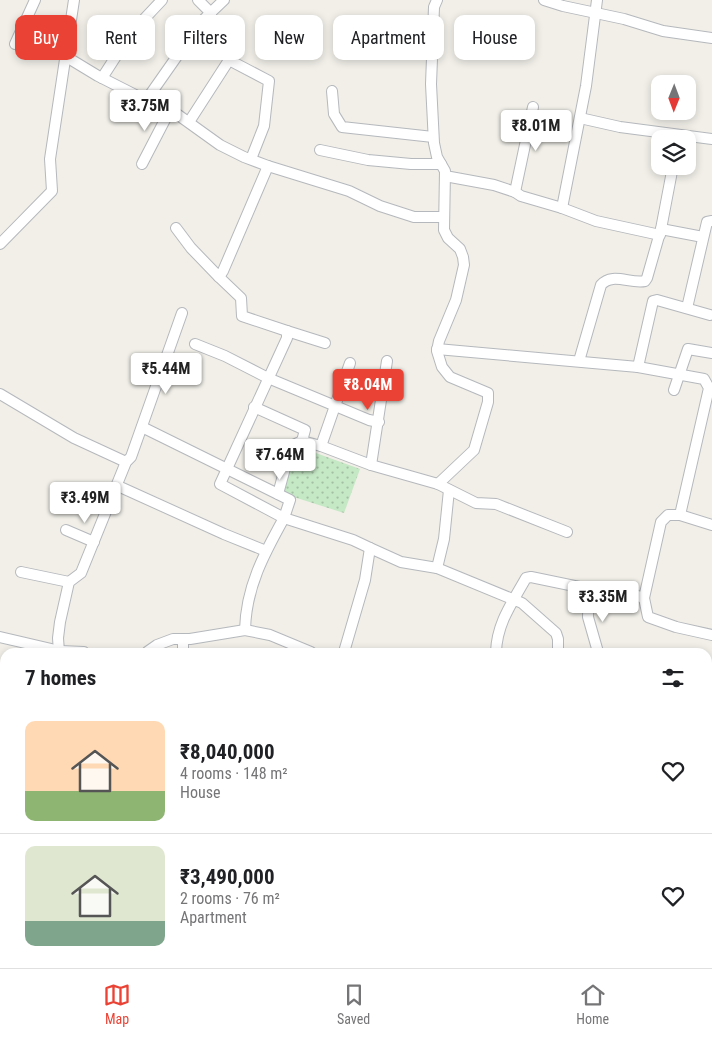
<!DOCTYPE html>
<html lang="en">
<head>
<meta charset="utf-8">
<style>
	:root { --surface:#fff; --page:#f6f6f6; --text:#202124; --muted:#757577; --line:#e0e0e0; --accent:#ea4335 }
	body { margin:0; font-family:"Roboto Condensed",sans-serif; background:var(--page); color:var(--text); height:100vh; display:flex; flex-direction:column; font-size:19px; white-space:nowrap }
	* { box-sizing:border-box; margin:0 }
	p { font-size:16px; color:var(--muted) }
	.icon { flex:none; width:28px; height:28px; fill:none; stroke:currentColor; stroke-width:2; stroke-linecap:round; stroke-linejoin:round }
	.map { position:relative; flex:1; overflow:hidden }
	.side { position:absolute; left:0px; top:648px; width:712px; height:321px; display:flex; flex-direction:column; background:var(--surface); border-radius:15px 15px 0 0; box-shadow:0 2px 8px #0003 }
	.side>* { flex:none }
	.top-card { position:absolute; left:15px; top:15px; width:682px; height:45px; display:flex; gap:10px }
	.needle { width:32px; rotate:181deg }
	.fabs { position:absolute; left:651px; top:75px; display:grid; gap:10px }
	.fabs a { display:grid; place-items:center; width:45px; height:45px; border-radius:10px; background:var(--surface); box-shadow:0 2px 8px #0003; font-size:25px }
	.price { position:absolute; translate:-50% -42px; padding:0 11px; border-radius:5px; background:#fff; color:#222; font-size:16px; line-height:32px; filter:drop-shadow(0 1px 2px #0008) }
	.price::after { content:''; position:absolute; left:50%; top:30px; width:15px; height:11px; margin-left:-8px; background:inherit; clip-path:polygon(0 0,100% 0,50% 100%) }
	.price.current { background:var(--accent); color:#fff }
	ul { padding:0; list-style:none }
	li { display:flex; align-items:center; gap:15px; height:125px; padding:0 25px }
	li+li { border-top:1px solid var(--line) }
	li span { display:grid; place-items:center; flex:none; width:140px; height:100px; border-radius:10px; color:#555 }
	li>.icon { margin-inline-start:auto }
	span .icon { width:60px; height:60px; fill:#fffc; stroke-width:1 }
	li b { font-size:21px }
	h2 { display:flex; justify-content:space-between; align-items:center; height:60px; padding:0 25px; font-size:21px }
	.chip { padding:0 18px; border-radius:10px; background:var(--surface); box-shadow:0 2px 8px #0003; font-size:18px; line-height:45px }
	.chip.current { background:var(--accent); color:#fff }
	.tab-bar { display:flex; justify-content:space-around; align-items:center; height:70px; border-top:1px solid var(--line); background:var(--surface); font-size:14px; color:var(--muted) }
	.tab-bar a { display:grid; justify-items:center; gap:2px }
	.tab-bar .current { color:var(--accent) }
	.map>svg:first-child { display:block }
</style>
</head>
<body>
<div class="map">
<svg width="712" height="968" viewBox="0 0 712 968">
	<defs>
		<pattern id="park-dots" width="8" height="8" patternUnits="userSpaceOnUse" patternTransform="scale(1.25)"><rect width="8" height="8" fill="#c5e8c5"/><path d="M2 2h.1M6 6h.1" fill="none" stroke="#a3c0a4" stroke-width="1.8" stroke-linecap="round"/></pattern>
	</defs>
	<rect width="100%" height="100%" fill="#f1efe8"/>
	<!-- park -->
	<path fill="url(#park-dots)" d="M291,444l69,25 -16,44 -66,-21z"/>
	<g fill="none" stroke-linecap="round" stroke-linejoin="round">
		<!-- minor casing -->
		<g stroke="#b5b8bc" stroke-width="12">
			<g id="minor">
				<path d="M198,0l13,13"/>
				<path d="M437,0l-3,7 -3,77 3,59 3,14 8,14 -1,59 4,8 12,11 3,8 1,8 -8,35 -17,41 -2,10 5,16 8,10 38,16v9l-14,48 -36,34"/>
				<path d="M544,0l19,6 61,13 39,12 49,7"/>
				<path d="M15,44l20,-44"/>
				<path d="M65,56l33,20 71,36h5l46,33 24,12 24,9 81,25 31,15 34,11h29"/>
				<path d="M102,78l29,-45 31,-33"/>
				<path d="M332,91l2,23 8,13 91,10"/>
				<path d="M147,99l54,-77 23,-22"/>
				<path d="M580,118l40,9 92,12"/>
				<path d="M189,122l40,-62 40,21 -5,45 -13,33"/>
				<path d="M320,150l48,10 43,4h30"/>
				<path d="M142,164l27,-52"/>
				<path d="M445,176l49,9 21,7 6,4 41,12 34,13 64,14"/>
				<path d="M515,192l18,-85"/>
				<path d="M562,208l24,-122 11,-86"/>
				<path d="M176,228l15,20 28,29 4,-6 45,-105"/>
				<path d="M661,229l42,8"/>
				<path d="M0,244l52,-53 -2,-32 24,-159"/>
				<path d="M219,277l22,21 1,18 45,15v7l-67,146 64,34c-20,36 -38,69 -39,112"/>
				<path d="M687,308l20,-86 5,-1"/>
				<path d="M287,331l38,12"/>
				<path d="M195,344l30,12 43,22 101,42 10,2"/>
				<path d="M437,349l201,18 66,12 5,9 -29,127"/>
				<path d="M579,361l22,-76c11,-13 29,-1 44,-4l2,-3 14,-49 12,-63"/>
				<path d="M638,367l15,-66 4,-1 53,15"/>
				<path d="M674,390l14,-41 24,4"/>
				<path d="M0,394l74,44 52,24"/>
				<path d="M254,407l51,23 -3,11"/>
				<path d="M142,427l148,73 -6,18 69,22 17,8"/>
				<path d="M321,446l29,-83"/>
				<path d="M371,465l16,-104"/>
				<path d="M118,486l106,48 42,17"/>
				<path d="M278,494l13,-48 11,-5 19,5 50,19 67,19 38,19 20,1 71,28"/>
				<path d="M712,525l-32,-10h-12l-7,7 -17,76 4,19 28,10 36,8"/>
				<path d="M66,530l28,12"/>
				<path d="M437,568l7,-29 5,-49"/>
				<path d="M21,572l48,10"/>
				<path d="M589,589l-1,28 10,35"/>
				<path d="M0,637l60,14 24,1"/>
				<path d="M59,652l-1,-14 2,-16 9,-40 12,-9 45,-111 5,-5 51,-144"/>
				<path d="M147,652l10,-7 16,-6h17l55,-9 25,5 41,17"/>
				<path d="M183,652v-13"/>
				<path d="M344,652l21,-72 5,-32 31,14 36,6 85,35 34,30 2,6v13"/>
				<path d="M496,652c1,-29 16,-49 30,-74l5,-1 58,12 39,4 16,5"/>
				<path d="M0,766l5,-9"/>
				<path d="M708,811l4,-1"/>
				<path d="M0,821l5,2"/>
				<path d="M708,872l4,-12"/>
				<path d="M0,908l5,1"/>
				<path d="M63,968l2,-4"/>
				<path d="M211,968l3,-4"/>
				<path d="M400,968l2,-4"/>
				<path d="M473,968l2,-4"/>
				<path d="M531,968l1,-4"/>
				<path d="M658,968l1,-4"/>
			</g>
		</g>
		<!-- minor -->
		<use href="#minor" stroke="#fff" stroke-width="10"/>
	</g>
</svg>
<div class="fabs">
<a><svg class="needle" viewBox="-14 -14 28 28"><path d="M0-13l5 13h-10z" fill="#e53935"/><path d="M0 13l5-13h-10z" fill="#757577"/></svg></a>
<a><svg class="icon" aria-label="layers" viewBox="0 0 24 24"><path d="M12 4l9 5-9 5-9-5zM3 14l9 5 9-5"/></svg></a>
</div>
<b class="price" style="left:145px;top:132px">₹3.75M</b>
<b class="price" style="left:536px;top:152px">₹8.01M</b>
<b class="price" style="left:166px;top:395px">₹5.44M</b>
<b class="price current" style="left:368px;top:411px">₹8.04M</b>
<b class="price" style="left:280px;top:481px">₹7.64M</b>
<b class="price" style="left:85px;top:524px">₹3.49M</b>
<b class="price" style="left:603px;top:623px">₹3.35M</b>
<div class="top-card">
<a class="chip current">Buy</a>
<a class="chip">Rent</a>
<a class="chip">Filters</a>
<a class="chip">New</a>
<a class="chip">Apartment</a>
<a class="chip">House</a>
</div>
<section class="side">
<h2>7 homes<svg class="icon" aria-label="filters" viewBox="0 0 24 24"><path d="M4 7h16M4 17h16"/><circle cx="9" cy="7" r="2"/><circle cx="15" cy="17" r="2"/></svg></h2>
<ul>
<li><span style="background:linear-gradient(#ffd9b3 70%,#8fb573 0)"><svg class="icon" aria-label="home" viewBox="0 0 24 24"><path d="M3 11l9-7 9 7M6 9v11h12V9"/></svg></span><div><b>₹8,040,000</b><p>4 rooms · 148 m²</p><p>House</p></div><svg class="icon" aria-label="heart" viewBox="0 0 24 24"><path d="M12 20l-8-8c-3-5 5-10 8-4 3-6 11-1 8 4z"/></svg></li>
<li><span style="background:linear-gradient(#dfe7d0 75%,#7fa58c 0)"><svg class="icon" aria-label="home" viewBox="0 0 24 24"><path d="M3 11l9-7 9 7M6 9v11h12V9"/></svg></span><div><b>₹3,490,000</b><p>2 rooms · 76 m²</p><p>Apartment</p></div><svg class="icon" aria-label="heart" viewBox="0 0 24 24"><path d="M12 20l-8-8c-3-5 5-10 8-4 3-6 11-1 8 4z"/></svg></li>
</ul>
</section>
</div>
<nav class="tab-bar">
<a class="current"><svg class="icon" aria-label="map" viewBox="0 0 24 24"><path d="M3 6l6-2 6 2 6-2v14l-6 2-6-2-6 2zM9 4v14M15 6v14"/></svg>Map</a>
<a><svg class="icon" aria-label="saved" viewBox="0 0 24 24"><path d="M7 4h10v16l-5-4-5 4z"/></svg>Saved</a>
<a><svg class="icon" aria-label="home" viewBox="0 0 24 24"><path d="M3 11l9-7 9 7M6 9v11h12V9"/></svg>Home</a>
</nav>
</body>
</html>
